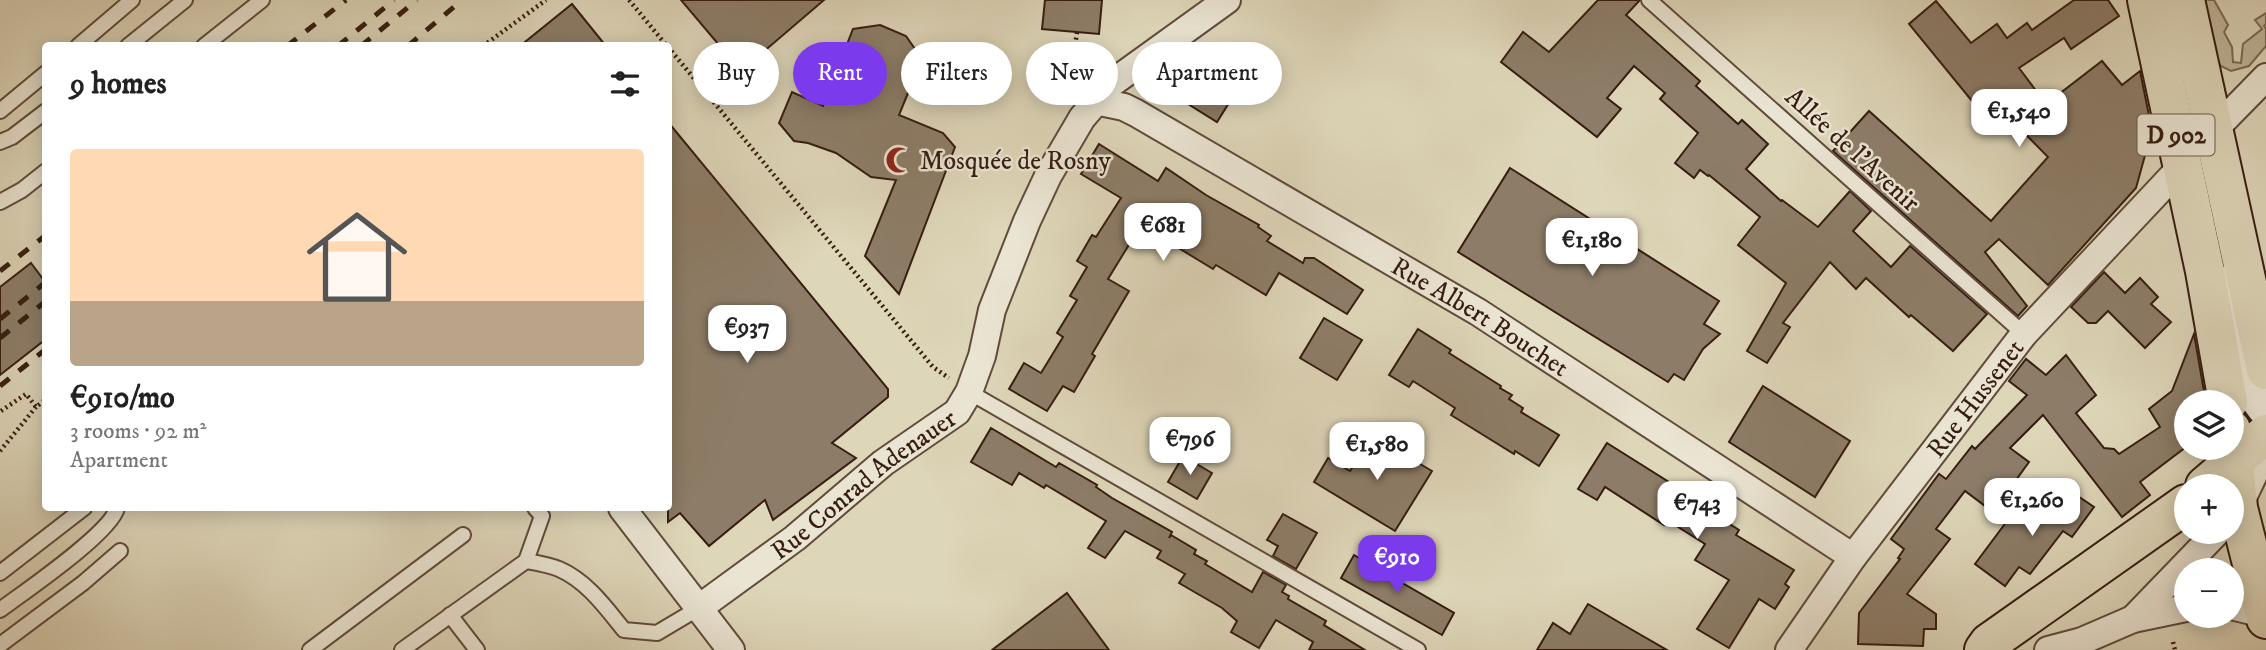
<!DOCTYPE html>
<html lang="en">
<head>
<meta charset="utf-8">
<style>
	:root { --surface:#fff; --page:#f2f2f2; --text:#222; --muted:#767676; --line:#e0e0e0; --accent:#7c3aed }
	body { margin:0; font-family:"IM FELL DW Pica",serif; background:var(--page); color:var(--text); height:100vh; display:flex; flex-direction:column; font-size:26px; white-space:nowrap }
	* { box-sizing:border-box; margin:0 }
	p { font-size:23px; color:var(--muted) }
	.icon { flex:none; width:38px; height:38px; fill:none; stroke:currentColor; stroke-width:2; stroke-linecap:round; stroke-linejoin:round }
	.map { position:relative; flex:1; overflow:hidden }
	.details { position:absolute; left:42px; top:42px; width:630px; height:469px; display:flex; flex-direction:column; background:var(--surface); border-radius:7px; box-shadow:0 4px 18px #0003 }
	.details>* { flex:none }
	.hud { position:absolute; left:693px; top:42px; width:665px; height:63px; display:flex; gap:14px }
	.tools { position:absolute; left:2174px; top:390px; display:grid; gap:14px }
	.tools a { display:grid; place-items:center; width:70px; height:70px; border-radius:50%; background:var(--surface); box-shadow:0 4px 18px #0003; font-size:35px }
	.price { position:absolute; translate:-50% -60px; padding:0 16px; border-radius:14px; background:#fff; color:#222; font-size:23px; line-height:46px; filter:drop-shadow(0 2px 4px #0008) }
	.price::after { content:''; position:absolute; left:50%; top:42px; width:21px; height:16px; margin-left:-10px; background:inherit; clip-path:polygon(0 0,100% 0,50% 100%) }
	.price.on { background:var(--accent); color:#fff }
	ul { padding:0; list-style:none }
	li { display:grid; align-content:center; gap:14px; height:371px; padding:0 28px }
	li+li { border-top:2px solid var(--line) }
	li span { display:grid; place-items:center; height:217px; border-radius:7px; color:#555 }
	li>.icon { margin-inline-start:auto }
	span .icon { width:126px; height:126px; fill:#fffc; stroke-width:1 }
	li b { font-size:30px }
	h2 { display:flex; justify-content:space-between; align-items:center; height:84px; padding:0 28px; font-size:30px }
	.pill { padding:0 24px; border-radius:32px; background:var(--surface); box-shadow:0 4px 18px #0003; font-size:24px; line-height:63px }
	.pill.on { background:var(--accent); color:#fff }
	.map>svg:first-child { display:block }
</style>
</head>
<body>
<div class="map">
<svg width="2266" height="650" viewBox="0 0 2266 650">
	<rect width="100%" height="100%" fill="#ded6b9"/>
	<filter id="stains"><feTurbulence type="fractalNoise" baseFrequency=".00286" numOctaves="4"/><feColorMatrix values="0 0 0 0 .2 0 0 0 0 .09 0 0 0 0 .02 0 0 0 .5 -.17"/></filter>
	<radialGradient id="worn" r=".72"><stop offset=".6" stop-color="#630" stop-opacity="0"/><stop offset="1" stop-color="#630" stop-opacity=".3"/></radialGradient>
	<!-- green -->
	<path fill="#c1b79c" stroke="#7c6a56" stroke-width="2" d="M2203,0h11l14,25 -4,7 8,15 1,15 8,1 2,-19 19,-15 -7,-9 11,-7v11l-2,2 2,3v17l-17,20 -18,5 -12,-6z"/>
	<!-- building -->
	<g fill="#8d7d68" stroke="#361d11" stroke-width="2">
		<path d="M681,0h143l-83,71z"/>
		<path d="M1045,0h57l-3,34 -57,-5z"/>
		<path d="M1598,0h42l-14,15 74,66 -4,5 42,38 4,-4 26,24 -22,25 35,32 1,-1 36,27 32,-36 21,20 -18,20 38,36 19,-21 77,68 -34,37 -42,-36 -2,2 -43,-39 -10,11 -26,-27 -47,61 7,4 -23,36 -20,-12 39,-68 -48,-38 22,-28 -51,-42 -1,1 -8,-6 -6,8 -19,-15 23,-30 -38,-34 5,-6 -31,-27 -27,32 14,11 -24,28 -96,-75 22,-30 26,20z"/>
		<path d="M2074,0h34l11,16 -48,33 -7,-11 -45,30 27,36 56,-43 20,24 18,-14 12,59 -16,58 -88,97 -49,-46 -14,13 42,54 -9,10 -185,-165 36,-40 122,110 57,-64 -54,-55 -13,10 -72,-88 27,-23 35,42 26,-19 10,14 20,-15 5,7z"/>
		<path d="M572,4l34,42h-86z"/>
		<path d="M880,25l26,11 16,23 -23,56 44,18 12,14 -56,147 -34,-38 31,-76 -25,-3 -35,-24 -28,-10 -14,-2 -15,-18 13,-31 31,14 30,-77z"/>
		<path d="M1207,57l20,13 -6,10 16,10 -20,32 -45,-28 19,-32 10,6z"/>
		<path d="M668,122l220,267v8l-56,46 24,15 -83,62 -8,-20 -56,46 -29,-33 -12,9z"/>
		<path d="M1099,144l59,37 8,-13 40,27 53,30 -1,2 13,9 -4,5 36,22 2,-5h9l49,32 -16,24 -68,-41 -13,22 -50,-30 -3,4 -72,-44 -33,54 21,12 -37,63 3,2 -21,36 -11,-6 -16,25 -38,-22 15,-26 17,10 22,-36 -6,-4 20,-33 -7,-4 17,-29 -10,-6 15,-26 4,2 25,-39 -40,-24z"/>
		<path d="M1510,168l209,133 -15,23 16,10 -17,15 -19,31 -10,-6 -6,8 -210,-130z"/>
		<path d="M31,263l15,20v56l-46,36v-88z"/>
		<path d="M2104,272l21,21 15,-15 18,19 -7,7 20,18 -26,26 -37,-37 -12,12h-8l-17,-16z"/>
		<path d="M1324,318l38,22 -25,40 -37,-22z"/>
		<path d="M1418,329l33,21 -2,3 52,33 -1,2 12,7 -3,4 14,9 -2,4 38,23 -20,31 -24,-15 -1,3 -63,-39 4,-7 -42,-27 -4,6 -20,-12z"/>
		<path d="M2194,334l10,57 -4,11h-14v45l-46,35 10,13 -28,22 -79,-102 -33,33 19,14 -36,50 -28,-21 -29,38 14,10 -43,55 29,20v15h-12l-1,17 -65,-2 1,-31 41,-54 -2,-1 6,-9 -13,-10 48,-65 7,5 26,-33 3,3 52,-54 -18,-14 17,-22 20,16 20,-20 30,40 -20,18 28,35 10,1 5,5 41,-27 -11,-18 23,-18z"/>
		<path d="M1763,386l87,55 -35,56 -86,-55z"/>
		<path d="M991,428l65,39 3,-4 38,22 -1,2 16,11 60,34 -3,6 2,-3 25,15 -2,4 13,7 -2,3 47,28 11,-20 23,13 -4,7 7,4 -1,3 38,22 -2,4 41,25h-56l4,-8 -37,-22 -17,28 -28,-16 6,-11 -15,-13 -43,-25 6,-9 -28,-16 4,-7 -36,-20 -20,27 -17,-10 18,-27 -60,-36 -2,3 -25,-15 -7,12 -41,-23z"/>
		<path d="M1373,436l59,35 -37,60 -81,-49 14,-24 22,13z"/>
		<path d="M1607,443l116,73 -1,3 17,11 -3,5 58,35 -9,14 4,3 -14,22 -16,-10 -30,49 -32,-19 32,-49 -34,-20 10,-16 -38,-24 -3,5 -59,-38 -8,13 -19,-11z"/>
		<path d="M1183,456l29,17 -15,26 -29,-17z"/>
		<path d="M2066,488l28,19 -22,30 -9,-6 -33,43 -11,-7 -14,19 -30,-22 38,-51 22,15z"/>
		<path d="M1283,514l34,19 -21,36 -23,-13 5,-10 -11,-6z"/>
		<path d="M1354,555l100,58 -12,22 -101,-57z"/>
		<path d="M1067,593l42,57h-117z"/>
		<path d="M1588,604l34,20 45,26h-130l16,-27 17,11z"/>
	</g>
	<g fill="none" stroke-linecap="round" stroke-linejoin="round">
		<!-- lane casing -->
		<g stroke="#604b3b" stroke-width="18">
			<g id="lane">
				<path d="M1649,0l375,334"/>
				<path d="M78,46l54,-46"/>
				<path d="M128,46l57,-46"/>
				<path d="M204,46l58,-46"/>
				<path d="M0,111l46,-38"/>
				<path d="M0,142l12,-5 34,-26"/>
				<path d="M0,202l22,-12 24,-19"/>
				<path d="M969,392l449,258"/>
				<path d="M526,561l16,-45 -7,-8"/>
				<path d="M0,573l84,-65"/>
				<path d="M0,610c24,-18 111,-77 117,-102"/>
				<path d="M450,615l27,35"/>
				<path d="M0,645l83,-62 37,-32"/>
				<path d="M310,650l153,-115"/>
				<path d="M402,650l124,-89c11,2 23,4 33,8 28,12 47,39 65,61l33,3 42,-25"/>
			</g>
		</g>
		<!-- street casing -->
		<g stroke="#604b3b" stroke-width="30">
			<g id="street">
				<path id="s1" d="M1095,101l29,6 12,6 342,199 375,245"/>
				<path d="M2214,130l52,-53"/>
				<path d="M2239,506l27,-57"/>
				<path d="M622,508l109,142"/>
				<path d="M2231,606l33,8"/>
				<path id="s2" d="M699,608l96,-70 88,-75 74,-51 12,-20 13,-36 10,-46 35,-89 21,-45 34,-58 30,-35 115,-83"/>
				<path d="M2133,619l84,-87"/>
				<path id="s3" d="M1789,650l64,-93 171,-223 159,-169"/>
				<path d="M2048,650l34,-9 51,-22 53,-11"/>
			</g>
		</g>
		<!-- secondary casing -->
		<g stroke="#361d11" stroke-width="42">
			<path id="secondary" d="M2222,286l4,4 19,88 21,29"/>
		</g>
		<!-- primary casing -->
		<g stroke="#361d11" stroke-width="42">
			<g id="primary">
				<path d="M2147,0l58,271 23,131"/>
				<path d="M2185,0l81,370"/>
				<path d="M2231,429l7,79 28,111"/>
				<path d="M2205,486l61,-52"/>
				<path d="M1984,650l5,-7 197,-139"/>
			</g>
		</g>
		<!-- path -->
		<g stroke="#361d11" stroke-width="4.5" stroke-dasharray="2 3.5" stroke-linecap="butt">
			<path d="M629,0l38,46"/>
			<path d="M483,46l63,-46"/>
			<path d="M668,47l265,320 16,11"/>
			<path d="M1068,94l9,-62"/>
			<path d="M1,411l25,-17 10,13 10,-8"/>
			<path d="M0,451l36,-44"/>
			<path d="M2173,642l2,8"/>
		</g>
		<!-- lane -->
		<use href="#lane" stroke="#eae4d2" stroke-width="14"/>
		<!-- street -->
		<use href="#street" stroke="#eae4d2" stroke-width="26"/>
		<!-- secondary -->
		<use href="#secondary" stroke="#eae4d2" stroke-width="38"/>
		<!-- primary -->
		<use href="#primary" stroke="#ded6b9" stroke-width="38"/>
		<!-- rail -->
		<g stroke="#361d11" stroke-width="5" stroke-dasharray="12 12" stroke-linecap="butt">
			<path d="M287,46l59,-46"/>
			<path d="M338,46l56,-46"/>
			<path d="M361,46l56,-46"/>
			<path d="M408,46l54,-46"/>
			<path d="M0,271l46,-36"/>
			<path d="M0,319l46,-37"/>
			<path d="M0,338l46,-37"/>
			<path d="M0,386l46,-37"/>
		</g>
	</g>
	<!-- icons -->
	<defs>
		<g id="mosque-bare" transform="scale(2.1)"><path d="M3.5-4.9A6 6 0 1 0 3.5 4.9A5 5 0 1 1 3.5-4.9Z" fill="#8f2418" stroke="#eae4d2" stroke-width="2.5" paint-order="stroke"/></g>
	</defs>
	<g fill-rule="evenodd">
		<use href="#mosque-bare" x="899" y="160"/>
	</g>
	<g text-anchor="middle" stroke-width="5" stroke-linejoin="round" paint-order="stroke">
		<!-- shield labels -->
		<rect fill="#eae4d2" stroke="#6c594b" stroke-width="2" x="2137.5" y="114.5" width="77" height="41" rx="5"/>
		<g font-size="24" font-weight="bold" fill="#361d11">
			<text x="2176" y="143">D 902</text>
		</g>
		<!-- street labels -->
		<g font-size="26" fill="#361d11" stroke="#eae4d2">
			<text transform="translate(1853 149) rotate(42)" y="9">Allée de l'Avenir</text>
			<text dy="9" stroke="none"><textPath href="#s1" startOffset="443">Rue Albert Bouchet</textPath></text>
			<text dy="9" stroke="none"><textPath href="#s3" startOffset="313">Rue Hussenet</textPath></text>
			<text dy="9" stroke="none"><textPath href="#s2" startOffset="206">Rue Conrad Adenauer</textPath></text>
		</g>
		<!-- poi labels -->
		<g font-size="26" fill="#361d11" stroke="#eae4d2" text-anchor="start">
			<text x="920" y="169">Mosquée de Rosny</text>
		</g>
	</g>
	<rect width="100%" height="100%" filter="url(#stains)"/>
	<rect width="100%" height="100%" fill="url(#worn)"/>
</svg>
<div class="tools">
<a><svg class="icon" aria-label="layers" viewBox="0 0 24 24"><path d="M12 4l9 5-9 5-9-5zM3 14l9 5 9-5"/></svg></a>
<a>+</a>
<a>−</a>
</div>
<b class="price" style="left:2019px;top:149px">€1,540</b>
<b class="price" style="left:1163px;top:263px">€681</b>
<b class="price" style="left:1592px;top:278px">€1,180</b>
<b class="price" style="left:747px;top:365px">€937</b>
<b class="price" style="left:1190px;top:477px">€796</b>
<b class="price" style="left:1377px;top:482px">€1,580</b>
<b class="price" style="left:2032px;top:538px">€1,260</b>
<b class="price" style="left:1697px;top:541px">€743</b>
<b class="price on" style="left:1397px;top:595px">€910</b>
<div class="hud">
<a class="pill">Buy</a>
<a class="pill on">Rent</a>
<a class="pill">Filters</a>
<a class="pill">New</a>
<a class="pill">Apartment</a>
</div>
<section class="details">
<h2>9 homes<svg class="icon" aria-label="filters" viewBox="0 0 24 24"><path d="M4 7h16M4 17h16"/><circle cx="9" cy="7" r="2"/><circle cx="15" cy="17" r="2"/></svg></h2>
<ul>
<li><span style="background:linear-gradient(#ffd9b3 70%,#b9a48a 0)"><svg class="icon" aria-label="home" viewBox="0 0 24 24"><path d="M3 11l9-7 9 7M6 9v11h12V9"/></svg></span><div><b>€910/mo</b><p>3 rooms · 92 m²</p><p>Apartment</p></div></li>
</ul>
</section>
</div>
</body>
</html>
